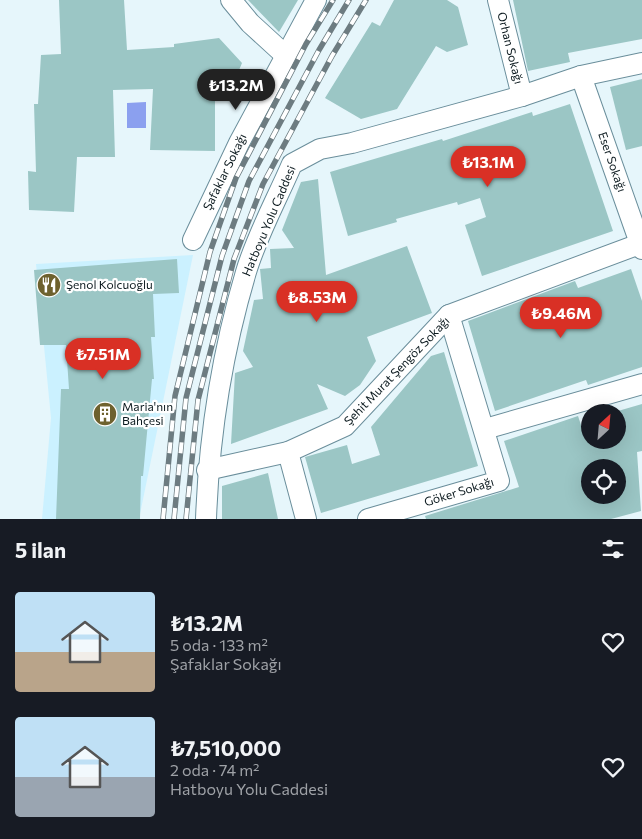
<!DOCTYPE html>
<html lang="tr">
<head>
<meta charset="utf-8">
<style>
	:root { --surface:#171b24; --page:#20242c; --text:#f1f3f6; --muted:#9ea1a6; --accent:#d93025 }
	body { margin:0; font-family:Commissioner,sans-serif; background:var(--page); color:var(--text); height:100vh; display:flex; flex-direction:column; font-size:19px; white-space:nowrap }
	* { box-sizing:border-box; margin:0 }
	p { font-size:16px; color:var(--muted) }
	.icon { flex:none; width:28px; height:28px; fill:none; stroke:currentColor; stroke-width:2; stroke-linecap:round; stroke-linejoin:round }
	.map { position:relative; height:519px; overflow:hidden }
	.panel { display:flex; flex-direction:column; background:var(--surface); flex:1 }
	.panel>* { flex:none }
	.needle { width:32px; rotate:26deg }
	.controls { position:absolute; left:581px; top:404px; display:grid; gap:10px }
	.controls a { display:grid; place-items:center; width:45px; height:45px; border-radius:50%; background:var(--surface); box-shadow:0 5px 20px #0002; font-size:25px }
	.price { position:absolute; translate:-50% -42px; padding:0 11px; border-radius:18px; background:var(--accent); color:#fff; font-size:16px; line-height:32px; filter:drop-shadow(0 1px 2px #0008) }
	.price::after { content:''; position:absolute; left:50%; top:30px; width:15px; height:11px; margin-left:-8px; background:inherit; clip-path:polygon(0 0,100% 0,50% 100%) }
	.price.on { background:#222; color:#fff }
	ul { padding:0; list-style:none }
	li { display:flex; align-items:center; gap:15px; height:125px; padding:0 15px }
	li span { display:grid; place-items:center; flex:none; width:140px; height:100px; border-radius:5px; color:#555 }
	li>.icon { margin-inline-start:auto }
	span .icon { width:60px; height:60px; fill:#fffc; stroke-width:1 }
	li b { font-size:21px }
	h2 { display:flex; justify-content:space-between; align-items:center; height:60px; padding:0 15px; font-size:21px }
	.map>svg:first-child { display:block }
</style>
</head>
<body>
<div class="map">
<svg width="642" height="519" viewBox="0 0 642 519">
	<rect width="100%" height="100%" fill="#e6f6fb"/>
	<!-- built -->
	<path fill="#cbf1ff" d="M193,255l-54,264h-97l9,-101 -15,-154z"/>
	<!-- water -->
	<path fill="#8ba0ef" d="M146,102v26h-19v-25z"/>
	<!-- building -->
	<g fill="#9bc6c5" fill-rule="evenodd">
		<path d="M59,0h65l3,50 47,-3v-3l45,-6 23,25 -10,24h-17v64l-65,-1 3,-61 -40,1 2,67h-38l-3,55 -45,-2 -1,-39 8,1 -2,-68h4l3,-49 20,-1z"/>
		<path d="M248,0h50l-19,32z"/>
		<path d="M394,0h53l11,7 10,38 -21,7 -11,-6 -39,63 -36,10 -36,-21 47,-76 8,4z"/>
		<path d="M513,0h129v39l-74,14 2,9 -42,9z"/>
		<path d="M642,79v67l-16,4 -16,-63z"/>
		<path d="M570,104l43,127 -131,45 -17,-51 21,-8 -6,-19 -22,7 -1,-3 -61,17 1,3 -49,14 -18,-64 112,-33 1,2 89,-29 1,4z"/>
		<path d="M318,179l8,96 81,-29 25,67 -65,24 9,24 -16,24 -15,11 -28,-12 11,25 -97,35 4,-71 18,-6 -10,-16 11,-51 9,-1 -3,-30 11,-1 -1,-19 24,-1 -12,-18 19,-48z"/>
		<path d="M177,259l2,34 -26,1 2,43h-4l3,42h-2l-9,97h-2l-1,43h-84l5,-130h8l-3,-44h-26l-6,-75z"/>
		<path d="M631,269l11,32v66l-54,18 -2,-5 -91,31 -27,-90 107,-40 3,7z"/>
		<path d="M444,352l34,114 -157,47 -16,-56 42,-12 5,19 28,-9 -9,-28 60,-71z"/>
		<path d="M642,404v47l-5,1 4,59 -30,8h-185l-1,-3 94,-29 -15,-46 74,-25 8,24h32v-29zM590,468h28v27h-28z"/>
		<path d="M268,473l10,46h-56v-33z"/>
	</g>
	<g fill="none" stroke-linecap="round" stroke-linejoin="round">
		<!-- minor casing -->
		<g stroke="#6a8e9b" stroke-width="22">
			<g id="minor">
				<path d="M231,0l19,23 35,32"/>
				<path d="M498,0l24,96"/>
				<path d="M581,76l61,173"/>
				<path d="M193,240l46,-97 77,-143"/>
				<path d="M485,429l157,-45"/>
				<path d="M288,452l18,67"/>
				<path d="M207,470l81,-18 57,-26 104,-111 193,-72"/>
				<path d="M206,519c3,-84 16,-166 40,-247 11,-37 31,-73 46,-108l28,-15 32,-6 170,-47 59,-20 61,-13"/>
				<path d="M368,519l131,-38 -50,-166"/>
			</g>
		</g>
		<!-- minor -->
		<use href="#minor" stroke="#fff" stroke-width="20"/>
		<!-- rail casing -->
		<g stroke="#6d7c81" stroke-width="5.5">
			<g id="rail">
				<path d="M163,519l12,-123 35,-144 26,-74 70,-134 27,-44"/>
				<path d="M174,519l12,-121 36,-142 27,-75 70,-131 30,-50"/>
				<path d="M186,519l12,-119 36,-141 29,-75 69,-128 34,-56"/>
			</g>
		</g>
		<!-- rail -->
		<use href="#rail" stroke="#fff" stroke-width="4" stroke-dasharray="11" stroke-linecap="butt"/>
	</g>
	<!-- icons -->
	<defs>
		<g id="restaurant-disc" transform="scale(1.25)"><circle r="9.5" fill="#6e612e" stroke="#fff"/><path d="M-5-6h1v4h1v-4h1v4h1v-4h1v5L-1.5 .5V6h-2V.5L-5-1ZM5-6V6H3V1.5H1.5Q1.5-4 5-6Z" fill="#fff"/></g>
		<g id="building-disc" transform="scale(1.25)"><circle r="9.5" fill="#6e612e" stroke="#fff"/><path d="M-4-6H4V6H1V3H-1V6H-4ZM-2.5-4.3h1.7v1.8h-1.7ZM.8-4.3h1.7v1.8H.8ZM-2.5-1h1.7V.8h-1.7ZM.8-1h1.7V.8H.8Z" fill="#fff"/></g>
	</defs>
	<g fill-rule="evenodd">
		<use href="#restaurant-disc" x="49" y="285"/>
		<use href="#building-disc" x="105" y="414"/>
	</g>
	<g text-anchor="middle" stroke-width="4.5" stroke-linejoin="round" paint-order="stroke">
		<!-- street labels -->
		<g font-size="12" fill="#0b191e" stroke="#fff">
			<text transform="translate(510 48) rotate(76)" y="4">Orhan Sokağı</text>
			<text transform="translate(612 162) rotate(71)" y="4">Eser Sokağı</text>
			<text transform="translate(225 172) rotate(-64)" y="4">Şafaklar Sokağı</text>
			<text transform="translate(269 221) rotate(-67)" y="4">Hatboyu Yolu Caddesi</text>
			<text transform="translate(397 371) rotate(-46)" y="4">Şehit Murat Şengöz Sokağı</text>
			<text transform="translate(459 492) rotate(-17)" y="4">Göker Sokağı</text>
		</g>
		<!-- poi labels -->
		<g font-size="12" fill="#0b191e" stroke="#fff" text-anchor="start">
			<text x="66" y="289">Şenol Kolcuoğlu</text>
			<text x="122" y="411">Maria'nın<tspan x="122" dy="14">Bahçesi</tspan></text>
		</g>
	</g>
</svg>
<div class="controls">
<a><svg class="needle" viewBox="-14 -14 28 28"><path d="M0-13l5 13h-10z" fill="#e53935"/><path d="M0 13l5-13h-10z" fill="#9ea1a6"/></svg></a>
<a><svg class="icon" aria-label="locate" viewBox="0 0 24 24"><circle cx="12" cy="12" r="6"/><path d="M12 2v4M12 18v4M2 12h4M18 12h4"/></svg></a>
</div>
<b class="price on" style="left:236px;top:111px">₺13.2M</b>
<b class="price" style="left:488px;top:188px">₺13.1M</b>
<b class="price" style="left:317px;top:323px">₺8.53M</b>
<b class="price" style="left:561px;top:339px">₺9.46M</b>
<b class="price" style="left:103px;top:380px">₺7.51M</b>
</div>
<section class="panel">
<h2>5 ilan<svg class="icon" aria-label="filters" viewBox="0 0 24 24"><path d="M4 7h16M4 17h16"/><circle cx="9" cy="7" r="2"/><circle cx="15" cy="17" r="2"/></svg></h2>
<ul>
<li><span style="background:linear-gradient(#bfe0f5 60%,#b9a48a 0)"><svg class="icon" aria-label="home" viewBox="0 0 24 24"><path d="M3 11l9-7 9 7M6 9v11h12V9"/></svg></span><div><b>₺13.2M</b><p>5 oda · 133 m²</p><p>Şafaklar Sokağı</p></div><svg class="icon" aria-label="heart" viewBox="0 0 24 24"><path d="M12 20l-8-8c-3-5 5-10 8-4 3-6 11-1 8 4z"/></svg></li>
<li><span style="background:linear-gradient(#bfe0f5 60%,#9aa5b1 0)"><svg class="icon" aria-label="home" viewBox="0 0 24 24"><path d="M3 11l9-7 9 7M6 9v11h12V9"/></svg></span><div><b>₺7,510,000</b><p>2 oda · 74 m²</p><p>Hatboyu Yolu Caddesi</p></div><svg class="icon" aria-label="heart" viewBox="0 0 24 24"><path d="M12 20l-8-8c-3-5 5-10 8-4 3-6 11-1 8 4z"/></svg></li>
</ul>
</section>
</body>
</html>
